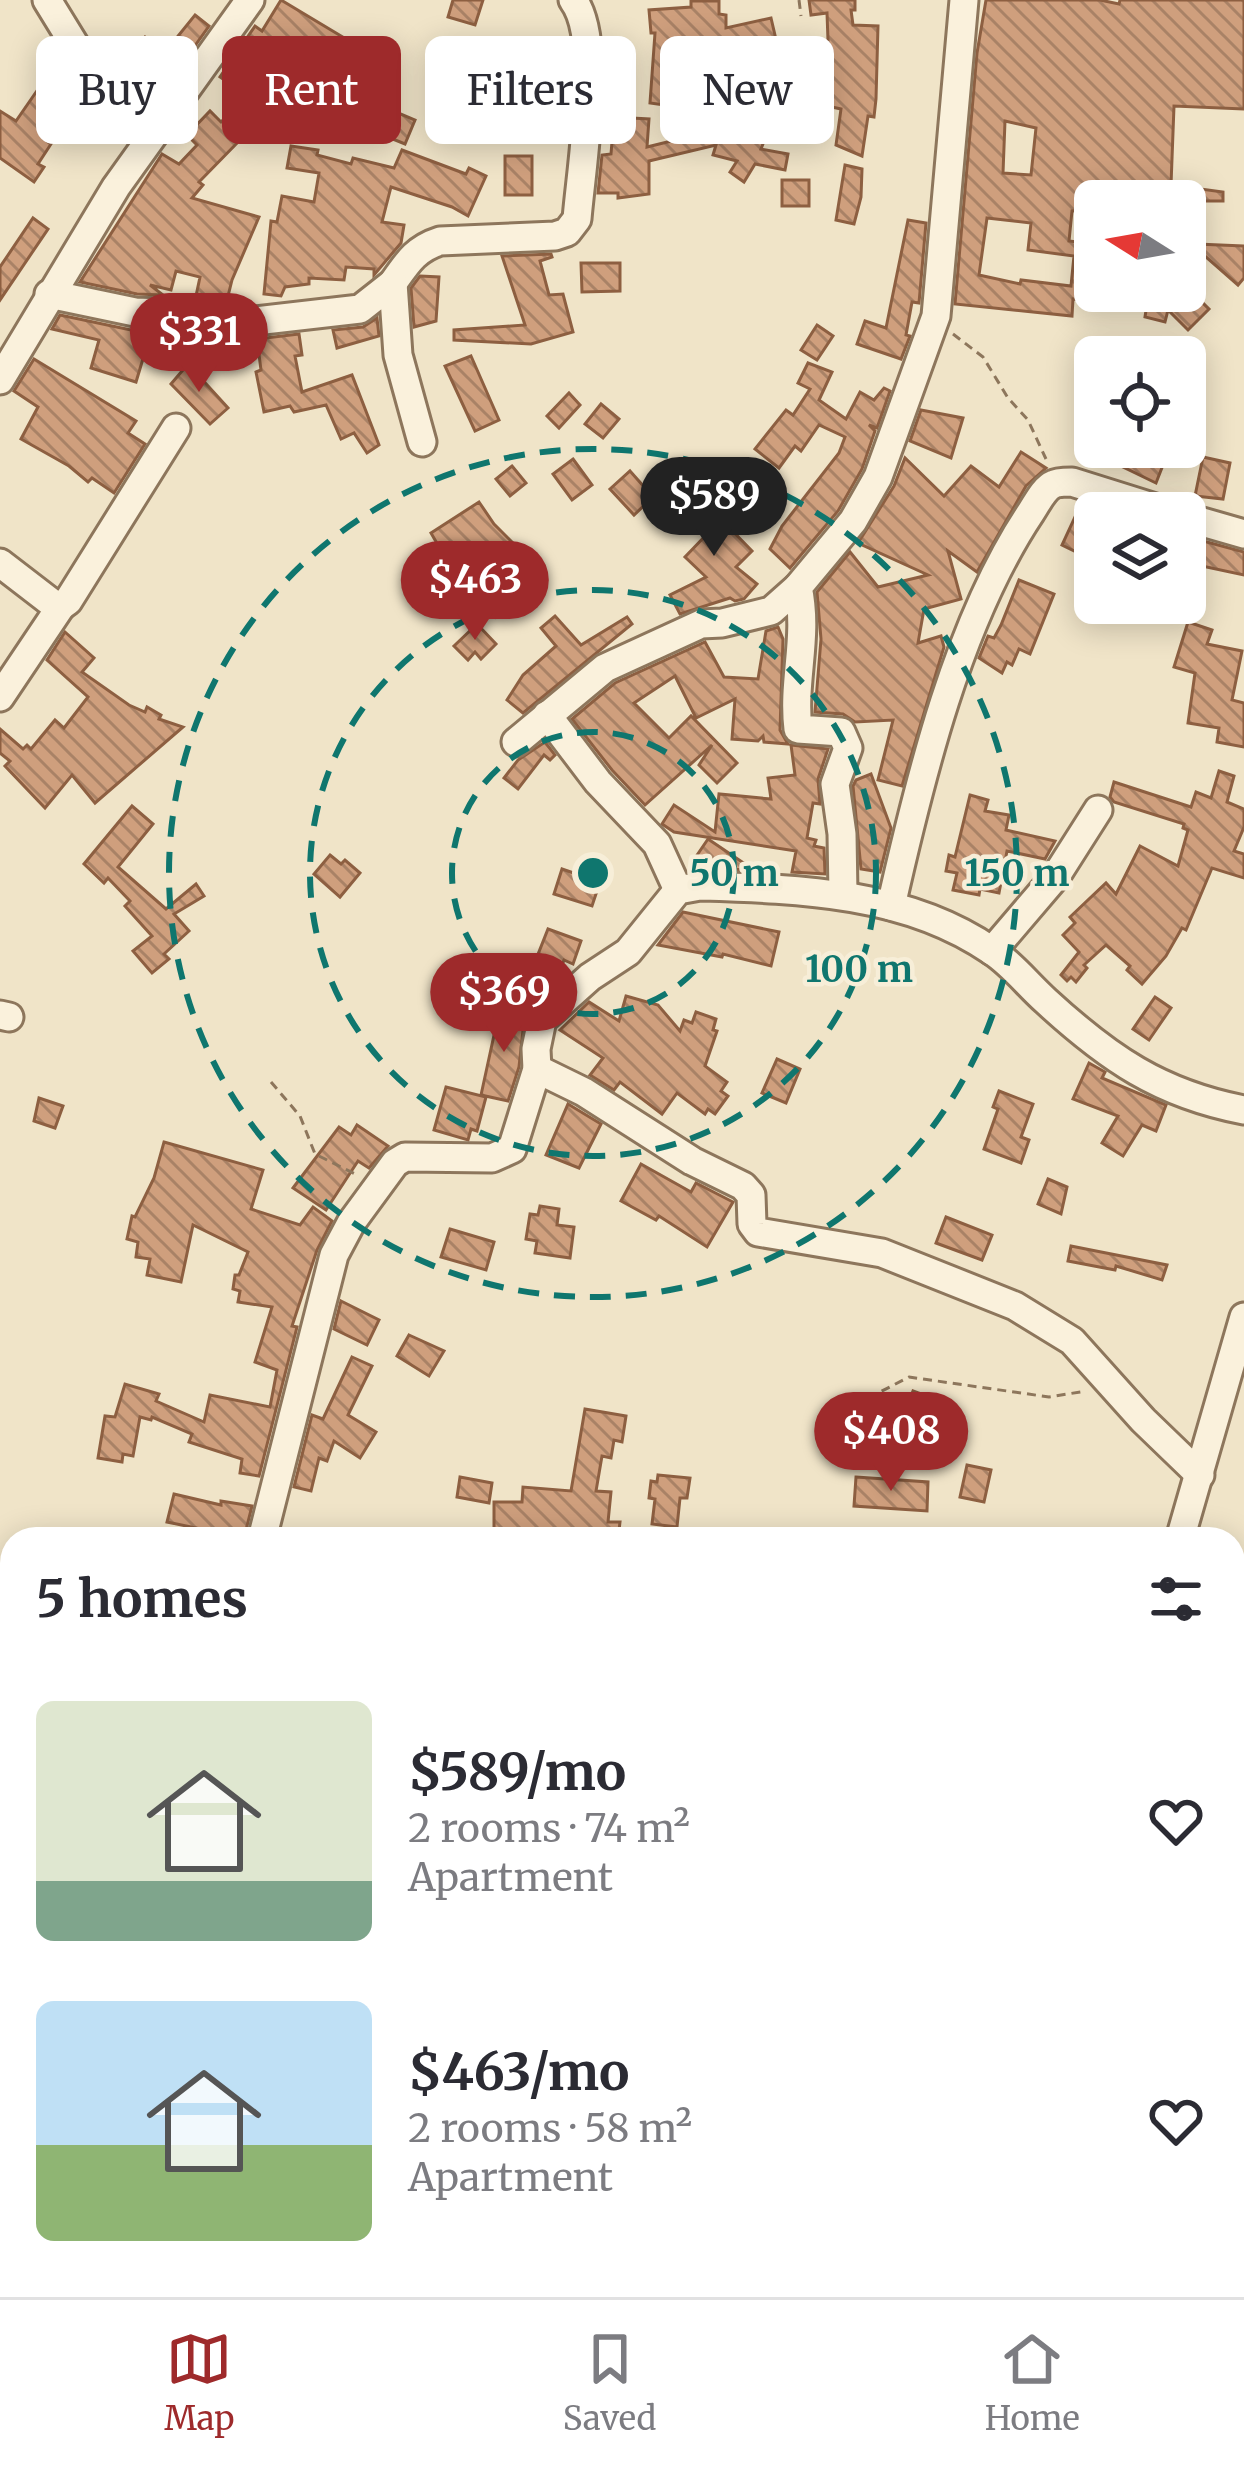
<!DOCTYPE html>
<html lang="en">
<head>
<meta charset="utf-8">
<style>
	:root { --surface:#fff; --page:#f7f7f7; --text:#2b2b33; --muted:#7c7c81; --line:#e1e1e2; --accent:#9e2a2b }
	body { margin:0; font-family:Merriweather,serif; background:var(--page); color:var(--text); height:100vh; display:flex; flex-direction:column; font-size:45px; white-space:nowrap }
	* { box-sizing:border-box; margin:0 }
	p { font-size:39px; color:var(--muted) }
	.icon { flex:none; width:66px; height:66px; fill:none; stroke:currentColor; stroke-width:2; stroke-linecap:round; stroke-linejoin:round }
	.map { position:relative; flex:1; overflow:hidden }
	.drawer { position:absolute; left:0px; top:1527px; width:1245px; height:771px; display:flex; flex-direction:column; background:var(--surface); border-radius:36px 36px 0 0; box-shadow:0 6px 30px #0003 }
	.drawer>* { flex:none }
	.hud { position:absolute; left:36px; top:36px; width:1173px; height:108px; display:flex; gap:24px }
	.needle { width:78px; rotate:281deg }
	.buttons { position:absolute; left:1074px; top:180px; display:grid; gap:24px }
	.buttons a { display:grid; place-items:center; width:132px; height:132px; border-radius:18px; background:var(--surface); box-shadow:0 6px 30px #0003; font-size:60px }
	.price { position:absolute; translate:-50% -102px; padding:0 27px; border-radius:42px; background:var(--accent); color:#fff; font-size:39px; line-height:78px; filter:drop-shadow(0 3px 6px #0008) }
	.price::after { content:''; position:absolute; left:50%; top:72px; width:36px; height:27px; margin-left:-18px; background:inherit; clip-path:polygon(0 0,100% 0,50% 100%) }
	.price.active { background:#222; color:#fff }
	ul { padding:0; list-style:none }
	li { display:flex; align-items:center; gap:36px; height:300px; padding:0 36px }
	li span { display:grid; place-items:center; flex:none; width:336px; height:240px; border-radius:18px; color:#555 }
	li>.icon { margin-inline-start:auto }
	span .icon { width:144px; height:144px; fill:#fffc; stroke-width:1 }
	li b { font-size:51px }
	h2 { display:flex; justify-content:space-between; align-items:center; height:144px; padding:0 36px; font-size:51px }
	.tag { padding:0 42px; border-radius:18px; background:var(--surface); box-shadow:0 6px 30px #0003; font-size:42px; line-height:108px }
	.tag.active { background:var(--accent); color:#fff }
	.dock { display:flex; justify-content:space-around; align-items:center; height:168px; border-top:3px solid var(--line); background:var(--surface); font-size:33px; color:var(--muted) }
	.dock a { display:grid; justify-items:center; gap:6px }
	.dock .active { color:var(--accent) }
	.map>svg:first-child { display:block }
</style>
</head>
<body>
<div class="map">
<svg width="1244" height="2297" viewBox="0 0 1244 2297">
	<defs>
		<pattern id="building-back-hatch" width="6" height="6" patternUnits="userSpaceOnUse" patternTransform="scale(3)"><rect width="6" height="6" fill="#cf9f7d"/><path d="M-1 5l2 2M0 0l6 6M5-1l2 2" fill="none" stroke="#a98266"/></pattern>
	</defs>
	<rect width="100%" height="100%" fill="#f0e4c8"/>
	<!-- building -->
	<g fill="url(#building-back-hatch)" stroke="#8d5f41" stroke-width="3" fill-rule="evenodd">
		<path d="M281,0l65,39 -33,55 -21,-13 -14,20 -79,81 4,3 -11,13 67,19 -27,63 -6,24 -30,-8 4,-19 -24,-6 -5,19 -21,-5 13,10 -26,-1 -57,-12 82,-128 17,10 18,-19 -10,-10 23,-24 11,11 26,-26 -27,-19 35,-51 7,5z"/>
		<path d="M453,0h30l-8,25 -27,-8z"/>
		<path d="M809,0h46v10h-4l2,15 25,1 -2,73 -2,18 -6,-1 -6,40 -26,-11 5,-36 -42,-9 -14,24 -12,-6 -12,31 27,5 -3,16 -30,-6 -11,18 -14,-10 7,-11 -24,-6 3,-10 -67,16v33l-31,4v-5h-20l4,-38 9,-1 3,-37 35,2 -2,28 61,-15 27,-45 -60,-1 -3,20 -22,-3 5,-70h-4l-2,-23 42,-3v-6h28v13l7,1v13l45,-10 10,43 48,7 -2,-55 -16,2z"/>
		<path d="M986,0h114l19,4 1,-4h124v109l-70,-3 -3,79 52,7v9h-128v9l-23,1 -3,30 26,3v58l-22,-3 -1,17 -117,-12 22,-251zM1005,121l31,7 -5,47 -28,-2zM987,218l44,5 -3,27 46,6 -3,30 -50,-6 -1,4 -41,-9z"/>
		<path d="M195,15l14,11 -20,28 -15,-13z"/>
		<path d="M145,37l28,21 -23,32 -28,-22z"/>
		<path d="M530,42l32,4 -3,25 -32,-4z"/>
		<path d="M52,69l31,22 -35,51 3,2 -13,20 6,3 -10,15 -34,-24v-47l16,10z"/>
		<path d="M378,93l17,7 -4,10 24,10 -10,24 -42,-17z"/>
		<path d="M291,146l27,4 -1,5 34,9 2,-6 41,10 8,-18 64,24 3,-6 17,8 -18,40 -16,-9 -61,-20 -9,35 22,3 -3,18 -27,32v-6l-28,-2 -2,13 -35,-2v6l-24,3 -4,9 -17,-2 7,-73 6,1 5,-26 32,6 5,-29 -32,-5z"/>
		<rect x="505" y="156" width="27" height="39"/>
		<path d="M845,165l17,4 -1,28 -7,27 -18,-4z"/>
		<rect x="782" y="180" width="27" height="26"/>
		<path d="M33,218l15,11 -48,71v-33z"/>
		<path d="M908,220l18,3 -7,80 -7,-1 -6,33 4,1 -9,23 -44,-15 8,-23 21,7z"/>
		<path d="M1196,229l1,15 47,2v32l-6,7 -40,-35 4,52 7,7 -21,21 -20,-20 -3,12 -20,-5 4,-26h36v-61z"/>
		<path d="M551,254l1,3 -12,4 9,34 14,-1 10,38 -42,12 -77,-4v-10l71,-5 -23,-69z"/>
		<path d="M581,263h39v28l-38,1z"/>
		<path d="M420,276l19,1 -3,44 -22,6 -3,-39z"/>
		<path d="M60,315l71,15 29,1 -7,23 -8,-2 -9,30 -45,-14 8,-28 -47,-11z"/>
		<path d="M377,318l2,18 -42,12 -4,-18 30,-3z"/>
		<path d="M817,325l16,11 -16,24 -16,-10z"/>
		<path d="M299,334l3,21 -7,1 7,36 50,-17 27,70 -12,8 -13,-20 -13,6 -15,-34 -32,7 -4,-6 -26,6 -8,-40 5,-2 -4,-31z"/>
		<path d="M185,340l6,1 25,-1 -17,24 -19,-4z"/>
		<path d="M471,356l28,64 -24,11 -30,-65z"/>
		<path d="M34,359l102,62 -8,12 17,11 -31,49 -22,-15 -4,4 -19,-16 -48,-27 17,-32 -24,-16z"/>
		<path d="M808,363l24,9 -13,28 27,19 14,-27 14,8 10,-12 6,3 -13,37 -8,-3 6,6 -13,38 -24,42 -48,57 -20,-19 12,-23 57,-73 6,-16 -26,-12 -18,26 -6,-5 -16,22 -24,-19 31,-39 7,5 17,-26 -12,-6z"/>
		<path d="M188,364l40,44 -18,16 -39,-40z"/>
		<path d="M569,393l11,12 -21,23 -12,-12z"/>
		<path d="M601,404l18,15 -16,19 -18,-14z"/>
		<path d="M921,410l42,8 -12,40 -41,-17z"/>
		<path d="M1128,447h42l-14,36 -37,-18z"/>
		<path d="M1021,452l25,16 -20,18 -49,86 -29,-21 13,48 -37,10 -6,34 23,-7 3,11 -42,139 -24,-6 15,-60 -38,2 -12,-8 -28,-2 6,-73 -4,-47 33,-40 28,35 50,-12 -70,-32 36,-57 11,-28 39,38 27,-30 28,21z"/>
		<path d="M1203,457l27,6 -7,36 -28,-3z"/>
		<path d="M573,459l19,26 -20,15 -19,-26z"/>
		<path d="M512,466l14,17 -16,13 -14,-17z"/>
		<path d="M630,471l23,26 -19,18 -24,-26z"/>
		<path d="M711,484l15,19 -11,10 37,38 -16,16 21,17 -13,15 -9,2 -5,-3 -50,16 -10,-19 36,-18 -21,-20 24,-25 -23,-29z"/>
		<path d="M479,502l15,22 28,28 -2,2 21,29 -45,34 -48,-68 -6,3 -11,-19z"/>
		<path d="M1081,504l30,9h-16v48l-33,-16z"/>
		<path d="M1185,536l59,16v23l-42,-9 -15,53 -41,-12v-4h39z"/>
		<path d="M1019,580l35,14 -24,60 -11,-5 -7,16 -5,-3 -5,11 -23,-15 9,-22 6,2 7,-13z"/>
		<path d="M555,616l26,29 46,-28 5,7 -109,89 -16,-13 16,-25 33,-29 -15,-18z"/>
		<path d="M1188,622l24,8 -5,14 35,7 -10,49 12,3v44l-27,-5 2,-14 -31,-5 7,-50 -21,-6z"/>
		<path d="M477,624l19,20 -15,15 -6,-7 -7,8 -14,-14z"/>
		<path d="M778,627l5,12 -3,91 8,14 -24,-2 -1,-6 -5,5 -26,-2 3,-40 -39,19 -21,-42 -41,27 35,35 22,-22 46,47 -20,20 -18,-18 13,-20 -67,60 -33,-35 -40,-51 43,-36 90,-41 19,35 34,2 8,-48z"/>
		<path d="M65,632l29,26 -12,14 47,33 16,7 2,-5 14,8 -2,4 24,8 -88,76 -23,-28 -27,33 -40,-42 5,-5 -10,-8v-24l23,20 4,-4 4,4 24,-29 9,8 24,-31 -41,-37z"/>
		<path d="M545,742l10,13 -5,5 -6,-5 -26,34 -14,-11 14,-18z"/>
		<path d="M791,745l37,4 -10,30 2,25 -7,-1 -6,35 9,2 -2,6 10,2 1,26 -33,-2 4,-21 -122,-19 -12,-8 12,-19 41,27 4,-38 52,5 -3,-21 27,-3z"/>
		<path d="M1219,771l15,5 -7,26 17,7v18l-10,24 10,3v24l-32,-10 -26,62 -4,-2 -16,28 -24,28 -15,-14 3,-4 -24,-21 -22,20 3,3 -11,14 -5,-5 -4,4 -6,-6 18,-23 -16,-17 12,-12 -5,-6 36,-34 10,11 24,-48 38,20 10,-36 -5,-2 1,-4 -70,-22 -4,-5 4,-15 77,25 5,-15 15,6z"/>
		<path d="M871,774l20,54 -11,44 -19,-3 -8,-83 3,-6z"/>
		<path d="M970,795l18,5 -3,11 24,4 -3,15 49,11 -10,18 -38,-8 -8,42 -19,-4 -1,6 -26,-5 4,-17 -11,-2 3,-16 6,2z"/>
		<path d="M132,806l21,18 -35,43 48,42 30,-25 8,12 -30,18 15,17 -25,23 5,5 -17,14 -19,-22 19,-15 -27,-30 5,-5 -22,-23 -4,5 -20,-19z"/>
		<path d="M708,839l43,29 -1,2 -46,-2 -11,-7z"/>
		<path d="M330,855l11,9 4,-4 15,13 -20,24 -26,-23z"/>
		<path d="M562,869l38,13 -8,24 -38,-12z"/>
		<path d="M683,912l96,20 -8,34 -48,-12 -1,3 -64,-12z"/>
		<path d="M548,929l33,12 -8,23 -9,-4 -6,17 -25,-10z"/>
		<path d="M626,996l32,9 22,26 4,-11 8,3 4,-11 20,7 -3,11 4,1 -12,35 22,16 -6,9 7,5 -13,18 -7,-5 -3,5 -28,-21 -15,21 -42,-32 -6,8 -24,-15 13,-17 -43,-28 29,-28 30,19z"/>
		<path d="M1155,997l16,11 -22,32 -16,-11z"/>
		<path d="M501,1003l15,2 -3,14 11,2 -5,46 -11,34 -27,-6z"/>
		<path d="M777,1059l23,10 -14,34 -24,-10z"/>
		<path d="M1089,1063l16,9 -3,6 64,27 -10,26 -14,-6 -19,31 -21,-13 16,-27 -45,-17z"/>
		<path d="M446,1087l40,10 -9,34 -6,-2 -3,11 -34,-10z"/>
		<path d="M999,1091l34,13 -12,33 8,3 -8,23 -37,-14 14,-40 -5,-2z"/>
		<path d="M39,1098l24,8 -8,22 -21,-7z"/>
		<path d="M568,1104l33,20 -22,44 -33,-13z"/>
		<path d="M357,1125l31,21 -19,22 -11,-7 -32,49 -33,-22 46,-61 12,8z"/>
		<path d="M164,1142l99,28 -12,39 49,16 13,-18 19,14 -15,29 -25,76 5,1 -38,149 -19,-3 2,-14 -53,-17 3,-8 -40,-17 -1,3 -11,-3 -7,39 -10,-2 -1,8 -24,-4 7,-42 10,1 10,-33 34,10 -3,7 48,21 6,-27 60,12 7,-37 -22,-8 17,-55 -34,-5 2,-11 -7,-2 2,-14h4l9,-23 -55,-27 -12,57 -34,-7 3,-16 -14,-2 2,-15 -11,-3 5,-23 3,1 19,-39z"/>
		<path d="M641,1164l50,28 5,-9 37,19 -26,45 -48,-31 -3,4 -35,-19z"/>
		<path d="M1048,1179l19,8 -6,27 -23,-10z"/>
		<path d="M540,1206l19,3 -2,16 17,2 -4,31 -35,-5 2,-12 -11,-2 4,-25 8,1z"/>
		<path d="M946,1217l46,18 -10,25 -46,-17z"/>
		<path d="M450,1229l44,13 -8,28 -45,-13z"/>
		<path d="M1071,1246l20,4 76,15 -5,15 -46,-14 -1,4 -47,-9z"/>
		<path d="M341,1301l38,19 -12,25 -33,-16z"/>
		<path d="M409,1335l35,16 -15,25 -32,-20z"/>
		<path d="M352,1357l20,9 -24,49 28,17 -16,26 -26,-17 -7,20 -8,-3 -8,33 -17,-4 18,-72 11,4z"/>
		<path d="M913,1391l16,6 -9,25 -16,-7z"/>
		<path d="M585,1409l41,7 -4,26 -8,-2 -3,18 -9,-2 -6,35 15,1 -3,30h12l-2,17h-124v-37h28l1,-15 48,4z"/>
		<path d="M967,1465l24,5 -7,32 -24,-5z"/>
		<path d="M658,1475l32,3 -3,20h-7l-3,29 -25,-3 3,-25 -6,-1 2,-17 6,1z"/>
		<path d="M460,1477l32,6 -3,20 -32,-6z"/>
		<path d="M856,1477l72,5 -1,29 -73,-5z"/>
		<path d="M174,1494l47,11v-4l31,5 -8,32 -77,-16z"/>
	</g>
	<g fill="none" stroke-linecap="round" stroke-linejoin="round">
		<!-- minor casing -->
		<g stroke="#8d765c" stroke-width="33">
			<g id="minor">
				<path d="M47,0l43,70 67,60"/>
				<path d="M393,283c14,-20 22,-34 47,-42l115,-5 12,-4 10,-13c4,-50 26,-180 -4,-219"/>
				<path d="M49,294l86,18 30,1 25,10 65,-2 105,-12 33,-26 5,72 24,87"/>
				<path d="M0,380l116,-193 134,-187"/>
				<path d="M1185,517l59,17"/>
				<path d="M0,563l52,40 9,3 7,-5 108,-173"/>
				<path d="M0,697l61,-91"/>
				<path d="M547,715l51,67 59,62 21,46"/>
				<path d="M516,742l89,-74 96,-44 21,-1 49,-12 27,-24"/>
				<path d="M843,894l-1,-60 -7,-50 13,-36 -7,-16 -43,-3c-6,-49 11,-92 0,-142l55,-66 25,-44 58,-161 28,-316"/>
				<path d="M891,906c29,-128 67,-285 140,-394 6,-9 13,-24 23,-28 3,-2 15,-2 18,-2l99,31"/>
				<path d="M992,951l64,-75 42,-66"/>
				<path d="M0,1015l9,2"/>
				<path d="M537,1069l47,23 108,69 51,25 8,9 1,29 6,8 124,21 133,53 57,35 71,79 57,55"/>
				<path d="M262,1539l72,-284 17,-32 44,-60 10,-6 87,1 20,-9 25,-80 -1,-20 6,-29 48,-43 38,-25 50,-62 22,-4c99,3 207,6 292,65 20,13 36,34 54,50 62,57 114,93 198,109"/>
				<path d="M1180,1539l64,-222"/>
				<path d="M1233,1758l11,1"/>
				<path d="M1233,1906l11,1"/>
				<path d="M0,2142l12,-35"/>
				<path d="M487,2286l9,11"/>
				<path d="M1127,2286l5,11"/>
			</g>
		</g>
		<!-- path -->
		<g stroke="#8d765c" stroke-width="3" stroke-dasharray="9 6" stroke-linecap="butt">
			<path d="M799,0l2,16"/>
			<path d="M953,334l30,23 25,41 20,22 18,39"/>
			<path d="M271,1082l29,34 15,38 40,20"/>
			<path d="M855,1405l54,-28 140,20 37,-6"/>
			<path d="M1233,2034l11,-8"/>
			<path d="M578,2286l7,11"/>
		</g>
		<!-- minor -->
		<use href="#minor" stroke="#faf1dc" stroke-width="27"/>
	</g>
	<!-- distance rings -->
	<g fill="none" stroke="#0f766e" stroke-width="6" stroke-dasharray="21 15">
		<circle cx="593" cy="873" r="141"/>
		<circle cx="593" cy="873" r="283"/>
		<circle cx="593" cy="873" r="424"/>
	</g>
	<circle cx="593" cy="873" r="18" fill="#0f766e" stroke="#f7eed8" stroke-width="6"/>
	<g font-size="36" text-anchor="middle" font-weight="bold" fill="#0f766e" stroke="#f7eed8" stroke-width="9" stroke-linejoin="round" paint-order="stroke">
		<text x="734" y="886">50 m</text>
		<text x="1017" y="886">150 m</text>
		<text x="859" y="982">100 m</text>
	</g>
</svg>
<div class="buttons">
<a><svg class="needle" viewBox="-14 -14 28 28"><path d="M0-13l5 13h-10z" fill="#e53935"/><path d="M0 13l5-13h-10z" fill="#7c7c81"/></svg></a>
<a><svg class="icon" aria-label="locate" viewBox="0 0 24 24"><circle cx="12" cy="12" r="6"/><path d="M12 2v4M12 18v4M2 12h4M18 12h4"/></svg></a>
<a><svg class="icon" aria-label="layers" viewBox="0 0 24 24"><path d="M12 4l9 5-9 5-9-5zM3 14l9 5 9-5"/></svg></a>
</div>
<b class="price" style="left:199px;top:395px">$331</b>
<b class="price active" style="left:714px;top:559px">$589</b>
<b class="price" style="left:475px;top:643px">$463</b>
<b class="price" style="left:504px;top:1055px">$369</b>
<b class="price" style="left:891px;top:1494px">$408</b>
<div class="hud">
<a class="tag">Buy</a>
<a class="tag active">Rent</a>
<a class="tag">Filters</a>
<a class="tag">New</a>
</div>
<section class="drawer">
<h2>5 homes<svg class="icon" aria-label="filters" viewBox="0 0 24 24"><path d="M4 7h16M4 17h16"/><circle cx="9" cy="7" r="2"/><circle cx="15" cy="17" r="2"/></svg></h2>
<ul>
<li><span style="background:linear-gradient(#dfe7d0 75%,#7fa58c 0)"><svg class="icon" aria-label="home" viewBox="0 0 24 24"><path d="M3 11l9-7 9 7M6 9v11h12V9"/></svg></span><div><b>$589/mo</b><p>2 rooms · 74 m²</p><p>Apartment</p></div><svg class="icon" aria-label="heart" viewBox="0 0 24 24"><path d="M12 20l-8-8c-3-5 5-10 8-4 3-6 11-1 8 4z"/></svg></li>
<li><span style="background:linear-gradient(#bfe0f5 60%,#8fb573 0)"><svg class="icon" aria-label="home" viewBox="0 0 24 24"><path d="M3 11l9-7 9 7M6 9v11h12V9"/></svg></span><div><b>$463/mo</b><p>2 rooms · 58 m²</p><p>Apartment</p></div><svg class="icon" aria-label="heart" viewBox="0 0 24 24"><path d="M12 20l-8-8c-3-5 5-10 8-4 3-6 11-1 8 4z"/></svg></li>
</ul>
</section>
</div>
<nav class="dock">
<a class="active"><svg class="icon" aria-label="map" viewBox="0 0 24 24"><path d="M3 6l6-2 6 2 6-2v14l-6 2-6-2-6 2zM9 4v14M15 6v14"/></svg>Map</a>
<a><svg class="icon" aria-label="saved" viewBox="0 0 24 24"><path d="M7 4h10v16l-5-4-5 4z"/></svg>Saved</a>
<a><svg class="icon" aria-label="home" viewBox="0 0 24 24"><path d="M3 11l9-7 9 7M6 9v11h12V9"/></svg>Home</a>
</nav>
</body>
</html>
